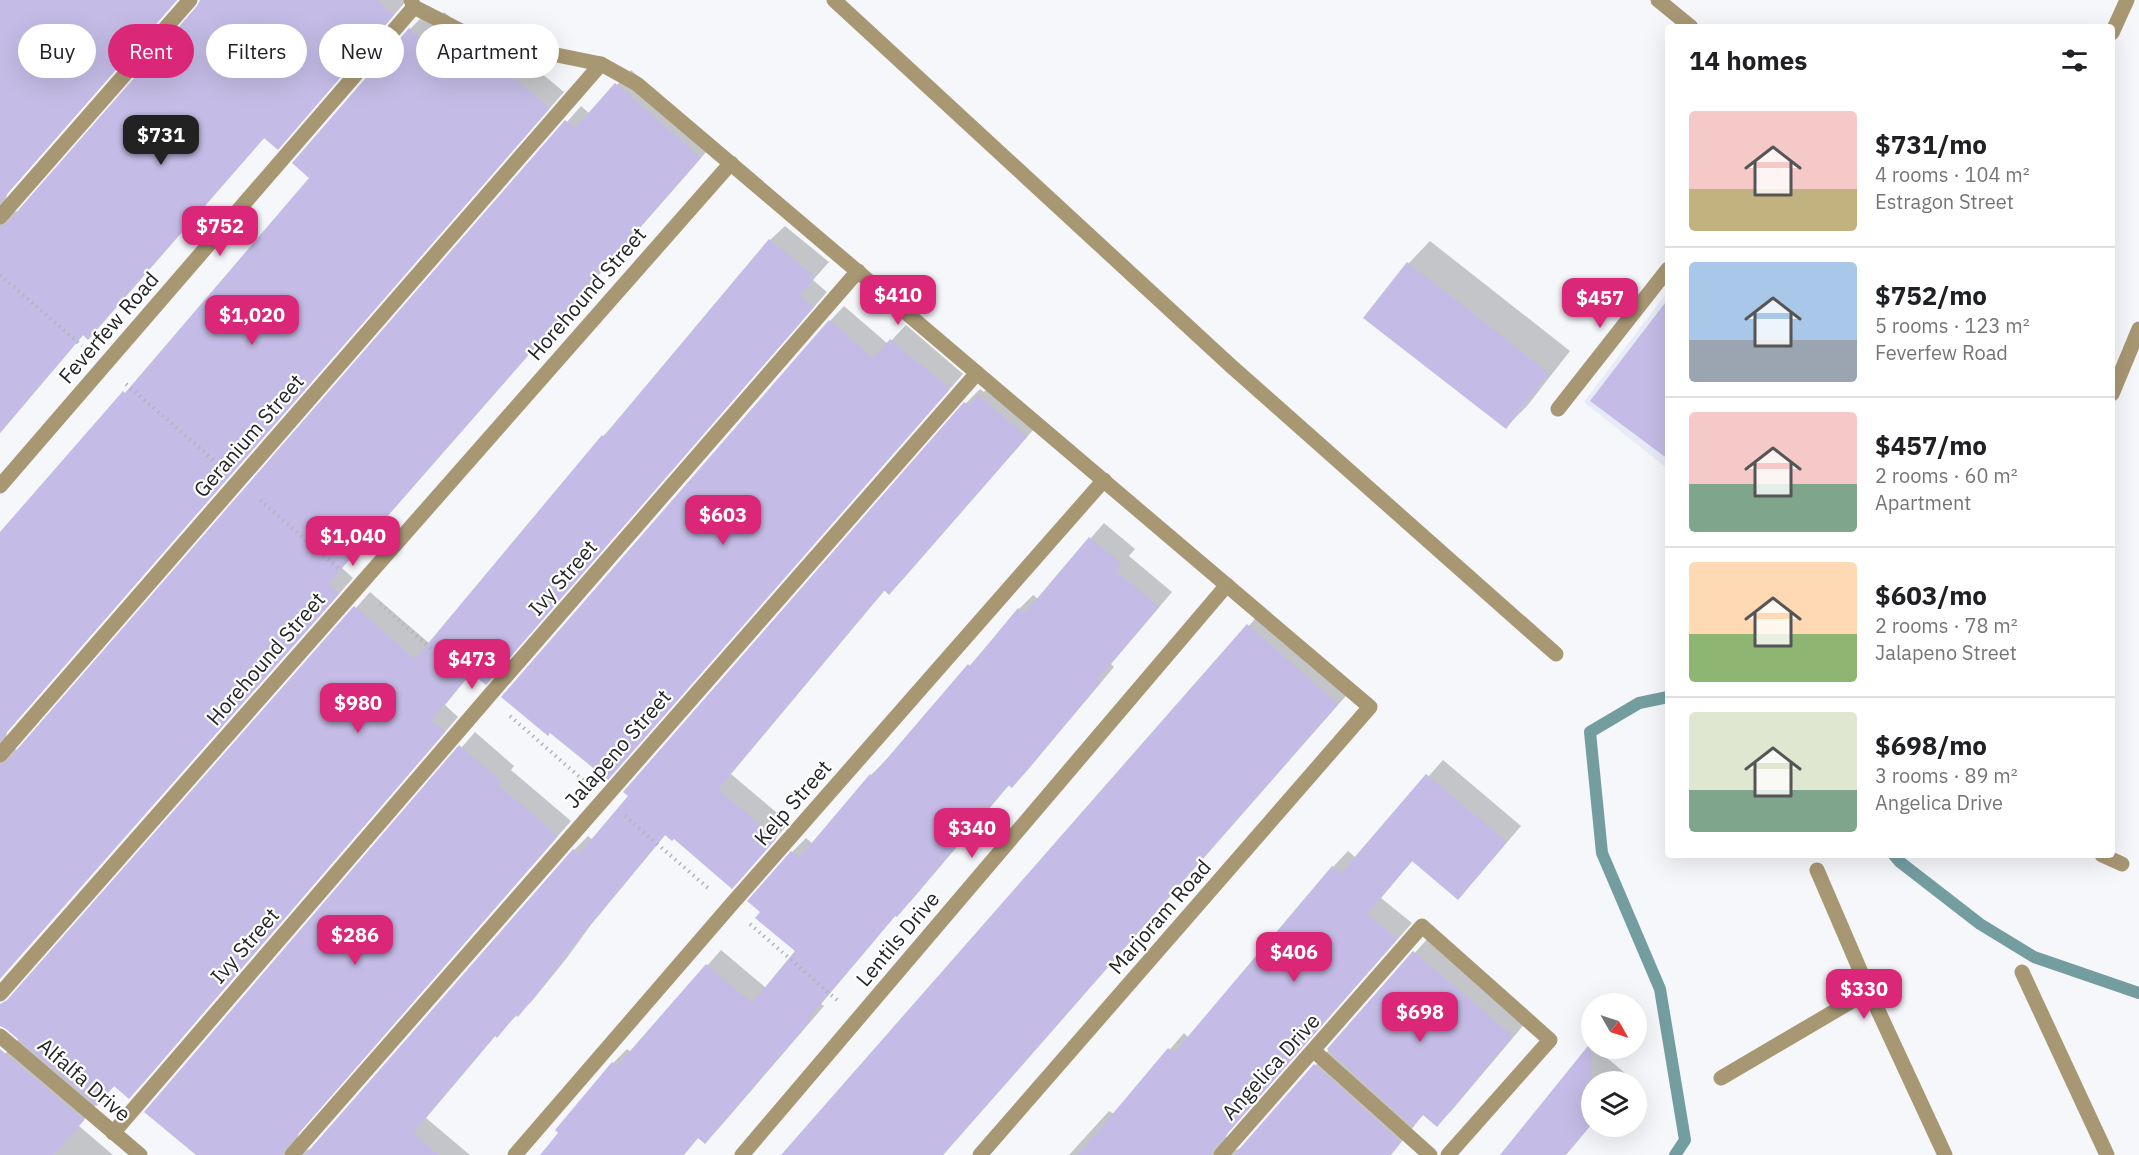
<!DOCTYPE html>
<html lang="en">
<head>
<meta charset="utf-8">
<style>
	:root { --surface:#fff; --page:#f6f6f6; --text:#202124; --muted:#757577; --line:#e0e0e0; --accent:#db2777 }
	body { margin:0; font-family:"IBM Plex Sans",sans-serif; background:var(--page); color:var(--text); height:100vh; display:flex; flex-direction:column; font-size:22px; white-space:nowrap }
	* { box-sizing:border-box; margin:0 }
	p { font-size:20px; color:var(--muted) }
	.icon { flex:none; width:33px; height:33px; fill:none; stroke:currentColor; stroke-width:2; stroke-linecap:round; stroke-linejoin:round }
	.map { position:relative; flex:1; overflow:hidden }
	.side { position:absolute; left:1665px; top:24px; width:450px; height:834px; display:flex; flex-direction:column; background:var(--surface); border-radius:6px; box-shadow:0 6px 24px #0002 }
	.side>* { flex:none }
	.guide { position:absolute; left:18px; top:24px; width:570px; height:54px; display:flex; gap:12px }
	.needle { width:39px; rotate:129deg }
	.buttons { position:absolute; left:1581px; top:993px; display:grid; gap:12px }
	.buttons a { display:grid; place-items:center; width:66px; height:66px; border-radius:50%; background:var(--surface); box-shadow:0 6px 24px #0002; font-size:30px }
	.price { position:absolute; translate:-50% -51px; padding:0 14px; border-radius:12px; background:var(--accent); color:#fff; font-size:20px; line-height:39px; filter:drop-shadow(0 2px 3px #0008) }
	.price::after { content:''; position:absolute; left:50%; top:36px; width:18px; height:14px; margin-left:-9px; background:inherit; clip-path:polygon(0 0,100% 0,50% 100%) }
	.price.selected { background:#222; color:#fff }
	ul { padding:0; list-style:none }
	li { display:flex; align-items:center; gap:18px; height:150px; padding:0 24px }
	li+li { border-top:2px solid var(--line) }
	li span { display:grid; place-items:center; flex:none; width:168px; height:120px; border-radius:6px; color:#555 }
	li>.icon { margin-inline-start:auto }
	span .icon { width:72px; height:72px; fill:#fffc; stroke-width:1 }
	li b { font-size:26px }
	h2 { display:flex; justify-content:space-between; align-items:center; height:72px; padding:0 24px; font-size:26px }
	.chip { padding:0 21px; border-radius:27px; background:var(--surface); box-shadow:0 6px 24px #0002; font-size:21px; line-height:54px }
	.chip.selected { background:var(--accent); color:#fff }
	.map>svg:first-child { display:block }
</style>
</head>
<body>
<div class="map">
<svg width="2139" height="1155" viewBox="0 0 2139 1155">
	<rect width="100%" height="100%" fill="#f5f7fa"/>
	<!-- built -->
	<path fill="#e7ebf6" d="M1668,291v178l-84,-67z"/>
	<!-- shadow -->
	<g fill="#0003">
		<path d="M0,0h177l-170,194 -2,10 4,6 9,2 181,-205 2,-7h206l-115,133 -27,4 -163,186 -18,11 -84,99z"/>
		<path d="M444,12l56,45 10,-10 54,45 -557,640 -2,10 4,6 10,2 562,-644 9,8 41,-44 83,73 -372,425 11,10 -353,400v-444l139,-156 173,-201 98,-148 14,-14 10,8z"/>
		<path d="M785,226l44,36 -16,18 14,12 -327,376 -28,4 -27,33 13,12 -314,365 -15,15 -14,-12 -19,20 -17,21 34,29h-113v-96l20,-21 -11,-38 361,-408 60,52 173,-208 15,-14 152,-182z"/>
		<path d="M1430,241l140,110 -43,55 -21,21 -141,-109 44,-55z"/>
		<path d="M844,306l44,38 18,-19 57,49 -341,389 208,-442z"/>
		<path d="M993,382l47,40 -137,157 -14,14 -4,-3 -154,184 58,49 -43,49 -80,-38 -76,92 -24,33 -34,42 -36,34 -70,83 44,37h-272l-52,-44 329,-379 39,34 -3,4 60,51 -272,312 -3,10 8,8 9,-3 261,-298 14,-14 5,4 37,-45 -5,-3 341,-389 14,-14 4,3z"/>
		<path d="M1104,523l31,26 -6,7 43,36 -61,72 3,3 -47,56 -41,49 -14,14 -2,-2 -99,117 -15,14 -75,89 3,2 -105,122 -14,14 -6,-5 -16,18h-141l71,-92 14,-14 4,3 90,-102 45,38 31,-37 -5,-99 14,-14 7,6 58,-69 14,-14 1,1 133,-153 14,-14 5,4z"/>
		<path d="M1262,611l90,78 -409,466h-160z"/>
		<path d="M1443,760l78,66 -48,56 -60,-22 -32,38 31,25 -184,209 -2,5 3,10 7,3 6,-2 186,-210 99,83 -75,89 -15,15 -13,-11 -11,10 2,1 -24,30h-322l40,-44 5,3 70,-81 5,5 144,-171 15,-16 8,7z"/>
		<path d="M1592,1048h3l36,30 -3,4h-36l-26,73h-66z"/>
	</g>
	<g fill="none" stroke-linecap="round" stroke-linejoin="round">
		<!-- stream -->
		<g stroke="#749da0" stroke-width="12">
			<path d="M1668,697l-29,6 -49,29 12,121 58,136 25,151 -10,15"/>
			<path d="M1894,855l6,7 80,62 54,33 105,36"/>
		</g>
	</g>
	<!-- building -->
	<g fill="#c4bce6">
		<path d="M0,0h177l-177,202z"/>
		<path d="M200,0h177l17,15 -116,135 -14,-12 -176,202 -5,-5 -83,98v-206l7,-4 190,-217z"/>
		<path d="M429,26l55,45 10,-10 56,47 -550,632v-208l123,-141 2,2 184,-215 -17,-15 117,-135 10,10z"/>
		<path d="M615,83l86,75 -373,426 12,9 -340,386v-214l7,-4 558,-641 10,8z"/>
		<path d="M769,239l46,38 -15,18 14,12 -328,378 -15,-12 -40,47 14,12 -316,367 -15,-13 -17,20 -91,-77 -6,-3v-22l7,-4 347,-394 61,53 187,-224 1,2z"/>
		<path d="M1407,262l142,111 -43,56 -143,-111z"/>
		<path d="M1668,299v160l-78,-58z"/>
		<path d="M829,320l45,38 16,-19 60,50 -342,391 -58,-47 -2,3 -47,-39z"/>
		<path d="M978,395l49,42 -138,158 -5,-5 -166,199 58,50 -44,50 -58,-50 -2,2 -7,-6 -89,107 -24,33 -34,42 -2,-2 -19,23 -2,-2 -82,97 26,22h-134l268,-306 6,5 49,-58 -5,-4 341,-390 5,4z"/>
		<path d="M1089,537l33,27 -6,7 43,36 -61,72 3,3 -48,57 -41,49 -4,-3 -111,132 -2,-1 -87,103 2,2 -105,123 -7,-6 -14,17h-144l18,-22 -3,-3 57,-68 5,4 89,-102 46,39 43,-52 -40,-33 5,-6 -13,-11 44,-50 8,7 71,-84 2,2 96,-112 2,2 48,-58 6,6z"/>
		<path d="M1247,624l91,80 -306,350 -89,101h-162z"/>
		<path d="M459,745l42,36 -3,4 60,51 -273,313 -3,6h-86l-52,-43z"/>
		<path d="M1426,774l81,68 -49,58 -46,-39 -45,53 30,25 -183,210 -3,6h-133l90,-107 6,5 158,-187 9,7z"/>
		<path d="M1413,951l100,85 -76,91 -14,-12 -10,12 -86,-78z"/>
		<path d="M1592,1041v83l-26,31h-66z"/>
		<path d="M0,1049l84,71 -30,35h-54z"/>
		<path d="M1314,1064l87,78 -11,13h-156z"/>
	</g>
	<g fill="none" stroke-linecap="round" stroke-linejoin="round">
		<!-- path -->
		<g stroke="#b3b5b8" stroke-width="4" stroke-dasharray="1.5 4.5" stroke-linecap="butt">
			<path d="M0,275l82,71"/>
			<path d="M126,384l90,78"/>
			<path d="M260,500l78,68"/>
			<path d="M380,604l85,74"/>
			<path d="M510,716l73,64"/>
			<path d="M625,816l83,72"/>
			<path d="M750,924l87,76"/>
		</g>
		<!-- minor -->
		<g stroke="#a89773" stroke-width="15">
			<path d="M411,0l3,7 49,25 64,17 74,15 36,20 733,623 -390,448"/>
			<path d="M834,0l397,366 325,288"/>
			<path d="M1658,0l33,27"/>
			<path d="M2112,33l15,-33"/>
			<path d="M0,217l190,-217"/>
			<path d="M2112,394l27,-65"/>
			<path d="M1558,409l110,-140"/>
			<path d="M0,486l414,-479"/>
			<path d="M0,755l601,-691"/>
			<path d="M2102,855l20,9"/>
			<path d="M1817,870l52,121 76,164"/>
			<path d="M2022,972l85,183"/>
			<path d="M0,994l731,-831"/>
			<path d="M0,1036l140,119"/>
			<path d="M1314,1051l116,104"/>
			<path d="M1721,1078l148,-87"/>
			<path d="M113,1133l375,-436 370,-426"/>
			<path d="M292,1155l685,-782"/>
			<path d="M515,1155l215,-249 374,-426"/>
			<path d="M742,1155l485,-570"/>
			<path d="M1221,1155l201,-229 128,114 -102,115"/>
		</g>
	</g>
	<g text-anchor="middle" stroke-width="4.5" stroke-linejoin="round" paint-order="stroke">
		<!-- street labels -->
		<g font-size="21" fill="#242526" stroke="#fff">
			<text transform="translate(587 294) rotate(-49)" y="7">Horehound Street</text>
			<text transform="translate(109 328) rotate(-49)" y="7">Feverfew Road</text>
			<text transform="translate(249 436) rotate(-49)" y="7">Geranium Street</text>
			<text transform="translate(563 578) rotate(-49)" y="7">Ivy Street</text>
			<text transform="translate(266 659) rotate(-49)" y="7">Horehound Street</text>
			<text transform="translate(618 749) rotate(-49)" y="7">Jalapeno Street</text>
			<text transform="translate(793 803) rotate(-49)" y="7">Kelp Street</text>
			<text transform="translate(1160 917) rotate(-49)" y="7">Marjoram Road</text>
			<text transform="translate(898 939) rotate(-50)" y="7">Lentils Drive</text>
			<text transform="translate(245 946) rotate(-49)" y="7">Ivy Street</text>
			<text transform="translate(1271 1067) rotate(-48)" y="7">Angelica Drive</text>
			<text transform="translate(84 1080) rotate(41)" y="7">Alfalfa Drive</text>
		</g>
	</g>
</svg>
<div class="buttons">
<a><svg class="needle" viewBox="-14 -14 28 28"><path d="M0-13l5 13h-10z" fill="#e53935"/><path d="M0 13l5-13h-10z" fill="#757577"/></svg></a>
<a><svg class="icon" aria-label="layers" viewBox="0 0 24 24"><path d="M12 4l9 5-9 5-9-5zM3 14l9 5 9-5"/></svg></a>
</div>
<b class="price selected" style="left:161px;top:166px">$731</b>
<b class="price" style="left:220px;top:257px">$752</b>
<b class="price" style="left:898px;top:326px">$410</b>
<b class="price" style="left:1600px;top:329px">$457</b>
<b class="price" style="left:252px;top:346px">$1,020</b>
<b class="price" style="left:723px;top:546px">$603</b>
<b class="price" style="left:353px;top:567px">$1,040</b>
<b class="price" style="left:472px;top:690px">$473</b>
<b class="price" style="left:358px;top:734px">$980</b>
<b class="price" style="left:972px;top:859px">$340</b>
<b class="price" style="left:355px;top:966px">$286</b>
<b class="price" style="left:1294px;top:983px">$406</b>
<b class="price" style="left:1864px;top:1020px">$330</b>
<b class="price" style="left:1420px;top:1043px">$698</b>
<div class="guide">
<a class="chip">Buy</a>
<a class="chip selected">Rent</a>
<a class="chip">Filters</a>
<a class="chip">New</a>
<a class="chip">Apartment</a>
</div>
<section class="side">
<h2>14 homes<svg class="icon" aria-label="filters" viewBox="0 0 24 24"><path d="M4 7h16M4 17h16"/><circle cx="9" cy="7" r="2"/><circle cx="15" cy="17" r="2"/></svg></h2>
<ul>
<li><span style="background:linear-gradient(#f6c9c9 65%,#c2b280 0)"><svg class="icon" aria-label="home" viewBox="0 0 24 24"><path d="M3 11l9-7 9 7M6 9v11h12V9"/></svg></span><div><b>$731/mo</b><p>4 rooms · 104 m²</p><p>Estragon Street</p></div></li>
<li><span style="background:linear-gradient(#a9c7e8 65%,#9aa5b1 0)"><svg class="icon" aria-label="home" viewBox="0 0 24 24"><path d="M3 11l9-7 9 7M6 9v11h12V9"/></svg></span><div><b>$752/mo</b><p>5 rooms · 123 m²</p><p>Feverfew Road</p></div></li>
<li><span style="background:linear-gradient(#f6c9c9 60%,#7fa58c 0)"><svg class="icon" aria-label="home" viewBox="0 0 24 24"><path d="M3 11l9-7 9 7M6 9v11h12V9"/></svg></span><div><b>$457/mo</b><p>2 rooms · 60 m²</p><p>Apartment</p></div></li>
<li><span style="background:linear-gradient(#ffd9b3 60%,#8fb573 0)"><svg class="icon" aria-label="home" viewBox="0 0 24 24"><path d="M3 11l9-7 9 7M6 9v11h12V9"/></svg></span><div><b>$603/mo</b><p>2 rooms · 78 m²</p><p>Jalapeno Street</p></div></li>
<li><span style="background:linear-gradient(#dfe7d0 65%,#7fa58c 0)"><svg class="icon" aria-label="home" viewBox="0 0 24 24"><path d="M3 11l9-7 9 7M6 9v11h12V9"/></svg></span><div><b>$698/mo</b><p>3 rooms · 89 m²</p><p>Angelica Drive</p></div></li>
</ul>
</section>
</div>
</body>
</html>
